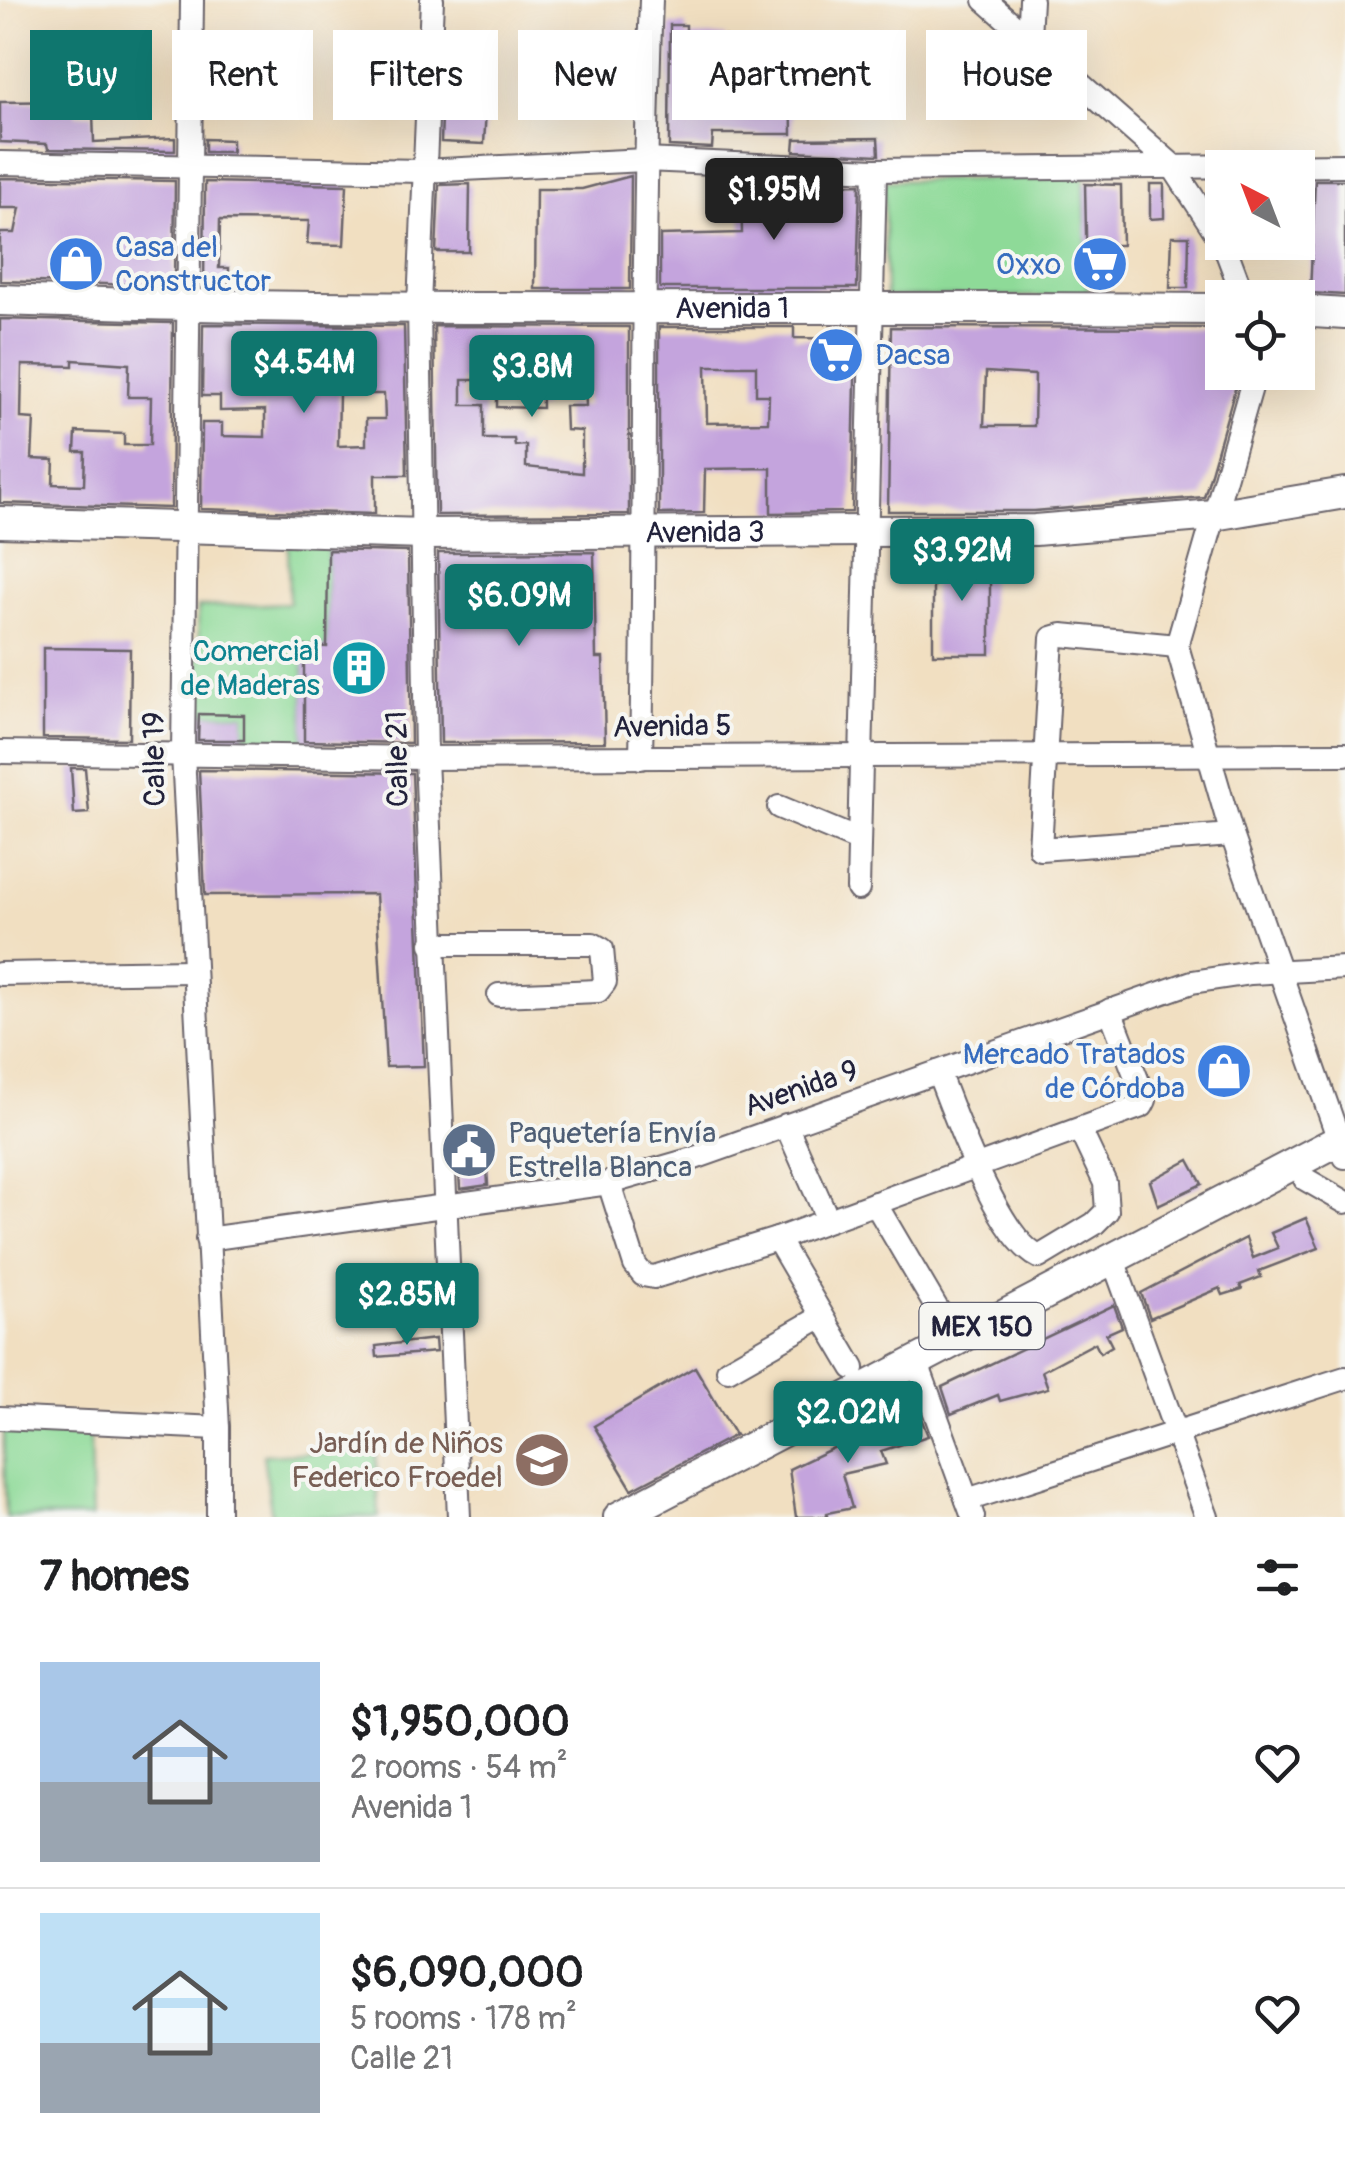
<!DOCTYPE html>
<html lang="en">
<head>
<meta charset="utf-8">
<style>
	:root { --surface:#fff; --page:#f6f6f6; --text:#202124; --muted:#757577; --line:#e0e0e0; --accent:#0f766e }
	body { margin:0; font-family:Pangolin,sans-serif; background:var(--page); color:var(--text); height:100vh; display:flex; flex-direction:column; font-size:38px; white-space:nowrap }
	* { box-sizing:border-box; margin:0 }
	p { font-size:32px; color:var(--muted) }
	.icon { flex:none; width:55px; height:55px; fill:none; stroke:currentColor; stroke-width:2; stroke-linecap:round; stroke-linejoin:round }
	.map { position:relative; height:1517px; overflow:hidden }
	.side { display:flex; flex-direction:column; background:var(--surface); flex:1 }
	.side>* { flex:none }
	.guide { position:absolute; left:30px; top:30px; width:1285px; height:90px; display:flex; gap:20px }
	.needle { width:65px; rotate:318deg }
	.controls { position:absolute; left:1205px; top:150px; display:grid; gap:20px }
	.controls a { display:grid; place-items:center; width:110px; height:110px; border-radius:0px; background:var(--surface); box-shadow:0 10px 40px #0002; font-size:50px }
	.price { position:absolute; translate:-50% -85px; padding:0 22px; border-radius:10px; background:var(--accent); color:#fff; font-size:32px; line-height:65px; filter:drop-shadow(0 2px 5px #0008) }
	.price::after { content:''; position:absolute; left:50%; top:60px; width:30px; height:22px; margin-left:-15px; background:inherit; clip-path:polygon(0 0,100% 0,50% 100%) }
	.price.active { background:#222; color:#fff }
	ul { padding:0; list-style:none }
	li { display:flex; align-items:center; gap:30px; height:250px; padding:0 40px }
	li+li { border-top:2px solid var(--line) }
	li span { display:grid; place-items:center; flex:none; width:280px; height:200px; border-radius:0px; color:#555 }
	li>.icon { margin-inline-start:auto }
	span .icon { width:120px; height:120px; fill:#fffc; stroke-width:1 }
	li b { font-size:42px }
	h2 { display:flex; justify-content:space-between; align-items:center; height:120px; padding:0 40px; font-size:42px }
	.pill { padding:0 35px; border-radius:0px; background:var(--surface); box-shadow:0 10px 40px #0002; font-size:35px; line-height:90px }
	.pill.active { background:var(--accent); color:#fff }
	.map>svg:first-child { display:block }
</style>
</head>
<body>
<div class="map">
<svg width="1345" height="1517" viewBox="0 0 1345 1517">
	<rect width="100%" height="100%" fill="#f6f6f2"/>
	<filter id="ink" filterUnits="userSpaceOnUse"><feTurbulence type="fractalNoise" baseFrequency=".01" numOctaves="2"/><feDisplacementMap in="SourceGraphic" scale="20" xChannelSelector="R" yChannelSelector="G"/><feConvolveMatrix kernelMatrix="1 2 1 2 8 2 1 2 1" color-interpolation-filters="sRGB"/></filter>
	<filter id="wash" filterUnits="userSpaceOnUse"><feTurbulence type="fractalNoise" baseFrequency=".0048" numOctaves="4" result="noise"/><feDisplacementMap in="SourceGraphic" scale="40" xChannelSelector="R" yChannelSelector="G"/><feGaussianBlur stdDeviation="2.25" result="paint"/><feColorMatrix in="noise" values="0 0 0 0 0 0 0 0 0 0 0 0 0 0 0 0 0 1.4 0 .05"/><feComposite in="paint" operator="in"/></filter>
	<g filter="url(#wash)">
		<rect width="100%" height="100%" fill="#f1dfc1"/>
		<!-- green -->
		<g fill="#8eda98" stroke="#587e6a" stroke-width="2.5">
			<path d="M1084,177l4,119 -202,1 -2,-116z"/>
			<path d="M288,541l40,1 -1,105h-23v101l-60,-2v-31l-45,-1 -1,-107 91,-4z"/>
			<path d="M3,1427l87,4 2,86h-86z"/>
			<path d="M376,1450l3,67h-107l-9,-62z"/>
		</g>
		<g id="blocks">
			<!-- building -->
			<g fill="#c4a4dd" fill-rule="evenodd">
				<path d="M670,25h16v12l39,-1 1,39h65l1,59h-79l-1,14 -43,-2z"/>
				<path d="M444,69l44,5 -4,70 -43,-2z"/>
				<path d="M76,101l1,14 16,-1 1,28 81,-4v13l-127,-2 -1,-5 -47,-2v-40z"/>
				<path d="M878,138l1,17 -85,-4 1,-12z"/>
				<path d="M205,139l27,1v12h-27z"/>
				<path d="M631,176l-1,113h-95l1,-100h46z"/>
				<path d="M0,178l175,3 -1,105 -174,-5v-48h15l5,-25h-20z"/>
				<path d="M1315,180h30v115l-35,-2z"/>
				<path d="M205,182l142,3 -3,60 -37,-1 2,-23 -89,-1 -1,48h10v19l-25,-1z"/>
				<path d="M470,184l-1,68h-33l3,-67z"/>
				<path d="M860,184l-3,104h-197v-53l82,-2 -1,-47z"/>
				<path d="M1085,184l36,1 1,60h-8v37l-27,1z"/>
				<path d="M1150,184h14v34l-14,1z"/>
				<path d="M1172,236h17l-1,52h-18z"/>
				<path d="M0,319l173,4 -2,185 -171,-5zM73,360l56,4 -1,33h23l-1,48h-26v-11l-48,-2 -1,20h10l-1,33 -31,-1 1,-24 -22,-1 2,-40 -13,-1 1,-53 51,1z"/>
				<path d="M203,324l201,2 3,149h-32v39l-174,-5 1,-86h20v13l43,1v-27l-45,1v-15h-18zM339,394h45l1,25h-19v26l-28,1z"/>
				<path d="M434,326l195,1v187l-192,1zM541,353h26v28h18l1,25h-21l1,24 16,1v42l-56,-6v-22l-11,1 -1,-7h-30v-34h-22v-25h35v27l45,1z"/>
				<path d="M659,327h135v11l62,1 -4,173 -81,1v-45l-66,1 -1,44 -45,1zM706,366h50v29h13l-1,27 -61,1z"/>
				<path d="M891,327l331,1v44h14l1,10 -33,115 -170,14h-146zM986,372l49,3 -1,51h-50z"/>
				<path d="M968,549h22v105h-57v-96h35z"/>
				<path d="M328,550l80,2 3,191 -107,-2v-95l23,1z"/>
				<path d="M594,552l2,106h7l2,84 -164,1 -3,-190z"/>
				<path d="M43,648l87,1 -1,90 -86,-1z"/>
				<path d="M199,714l45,1v25h-46z"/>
				<path d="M71,768h14l4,45 -15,1z"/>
				<path d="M199,770l213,3 12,293 -38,1 -10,-173 -171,1z"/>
				<path d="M485,1134l3,51 -28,4 -3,-53z"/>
				<path d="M1189,1160l13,24 -44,21 -8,-24z"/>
				<path d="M1306,1218l13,30 -60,23 2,6 -21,8 2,4 -19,6 -3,-7 -70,30 -9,-25 105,-55 7,20 25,-10 -7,-15z"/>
				<path d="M1114,1305l8,22 -16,7 6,12 -12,7 -5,-10 -53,28 6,17 -48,13 -2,-6 -47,19 -9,-27z"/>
				<path d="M435,1339l1,13 -59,5 -1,-11z"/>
				<path d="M695,1367l40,68 -103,54 -38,-63z"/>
				<path d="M917,1408l11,28 -47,15 5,13 -44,10 10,34 -25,5v4h-31l-7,-48z"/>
			</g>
		</g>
	</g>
	<g filter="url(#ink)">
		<use href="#blocks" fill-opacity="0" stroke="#6a646a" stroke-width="2.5"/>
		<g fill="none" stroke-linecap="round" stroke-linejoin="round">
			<!-- minor casing -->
			<g stroke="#6a646a" stroke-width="26">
				<g id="minor">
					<path d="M192,0l-9,754 35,674v89"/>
					<path d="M432,0l-13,306 7,452 33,759"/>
					<path d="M985,0l186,164 51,78"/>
					<path d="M1029,37l2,-37"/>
					<path d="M0,163l422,8 223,-11 230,10 470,-5"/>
					<path d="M1223,242l21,56"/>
					<path d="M1251,372l1,12 -75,262 55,189 113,322"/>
					<path d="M1177,646l-115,-11 -10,3 -12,211 192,-14"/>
					<path d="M0,752l426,6 919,-4"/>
					<path d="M641,758c5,-253 0,-506 10,-758"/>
					<path d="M779,807l79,33"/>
					<path d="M858,889l17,-719"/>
					<path d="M432,944h161l9,5 3,33 -7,9 -99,4"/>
					<path d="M0,974l191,-3"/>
					<path d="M938,1072c17,43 60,166 101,185l55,-33 13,-13 -2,-28 -25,-53"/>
					<path d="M786,1125l42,95"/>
					<path d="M1305,1179l40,23"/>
					<path d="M609,1183l26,82 8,10 11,2 123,-38 365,-133 3,-6 -35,-90"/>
					<path d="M875,1203l64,109"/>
					<path d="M207,1239l402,-56 80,-23 503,-178 59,-9 94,-5"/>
					<path d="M777,1239l76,129"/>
					<path d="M1112,1257l95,260"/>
					<path d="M728,1370l93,-53"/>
					<path d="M921,1374l52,143"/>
					<path d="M0,1418l218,10"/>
					<path d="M967,1500l378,-122"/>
				</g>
			</g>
			<!-- major casing -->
			<g stroke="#6a646a" stroke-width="34">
				<g id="major">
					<path id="s1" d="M0,300c407,14 815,5 1222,9"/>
					<path d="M1298,311l47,3"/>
					<path id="s2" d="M0,522l425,12 610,-4 179,-15 131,-22"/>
					<path d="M619,1517l726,-380"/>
				</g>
			</g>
			<!-- minor -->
			<use href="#minor" stroke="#fff" stroke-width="22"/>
			<!-- major -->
			<use href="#major" stroke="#fff" stroke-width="30"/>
		</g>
	</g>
	<!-- icons -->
	<defs>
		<g id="shop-disc" transform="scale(2.875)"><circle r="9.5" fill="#3f7fe0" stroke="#f6f6f2"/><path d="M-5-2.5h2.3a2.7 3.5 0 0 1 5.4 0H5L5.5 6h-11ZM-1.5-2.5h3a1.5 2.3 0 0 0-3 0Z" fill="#fff"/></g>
		<g id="supermarket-disc" transform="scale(2.875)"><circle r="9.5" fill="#3f7fe0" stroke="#f6f6f2"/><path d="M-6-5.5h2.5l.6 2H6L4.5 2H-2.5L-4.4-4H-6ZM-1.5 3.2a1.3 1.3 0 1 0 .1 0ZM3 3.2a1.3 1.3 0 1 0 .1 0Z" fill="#fff"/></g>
		<g id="building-disc" transform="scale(2.875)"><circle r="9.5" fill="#0f9aa8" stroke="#f6f6f2"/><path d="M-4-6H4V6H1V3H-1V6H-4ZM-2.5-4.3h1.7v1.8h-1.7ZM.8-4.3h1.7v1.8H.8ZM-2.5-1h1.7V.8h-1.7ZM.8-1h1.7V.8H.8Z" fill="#fff"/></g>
		<g id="civic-disc" transform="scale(2.875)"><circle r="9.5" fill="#5c6f8a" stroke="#f6f6f2"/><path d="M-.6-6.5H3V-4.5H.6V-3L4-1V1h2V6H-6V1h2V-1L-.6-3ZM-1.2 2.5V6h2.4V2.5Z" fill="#fff"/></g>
		<g id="school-disc" transform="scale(2.875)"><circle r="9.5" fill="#8d6e63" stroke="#f6f6f2"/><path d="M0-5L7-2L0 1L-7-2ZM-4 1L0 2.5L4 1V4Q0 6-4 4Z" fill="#fff"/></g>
	</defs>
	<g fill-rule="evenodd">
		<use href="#shop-disc" x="76" y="264"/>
		<use href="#supermarket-disc" x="1100" y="264"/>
		<use href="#supermarket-disc" x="836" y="355"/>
		<use href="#building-disc" x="359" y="668"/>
		<use href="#shop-disc" x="1224" y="1071"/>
		<use href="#civic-disc" x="469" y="1150"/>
		<use href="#school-disc" x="542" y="1460"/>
	</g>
	<g text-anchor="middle" stroke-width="8" stroke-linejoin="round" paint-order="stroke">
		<!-- shield labels -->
		<rect fill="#f6f6f2" stroke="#626272" stroke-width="2.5" x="919.5" y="1303" width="125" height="46" rx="8"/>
		<g font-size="28" font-weight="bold" fill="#22223b">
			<text x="982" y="1336">MEX 150</text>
		</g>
		<!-- shop labels -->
		<g font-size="30" fill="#366cbe" stroke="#f6f6f2" text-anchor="start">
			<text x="115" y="257">Casa del<tspan x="115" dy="34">Constructor</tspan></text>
			<text x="1061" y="274" text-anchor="end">Oxxo</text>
			<text x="875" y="365">Dacsa</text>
			<text x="1185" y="1064" text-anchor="end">Mercado Tratados<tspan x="1185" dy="34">de Córdoba</tspan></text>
		</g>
		<!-- street labels -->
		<g font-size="30" fill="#22223b" stroke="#f6f6f2">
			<text dy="10" stroke="none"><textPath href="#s1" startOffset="732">Avenida 1</textPath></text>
			<text dy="10" stroke="none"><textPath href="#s2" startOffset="705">Avenida 3</textPath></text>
			<text transform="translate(672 726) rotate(-1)" y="10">Avenida 5</text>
			<text transform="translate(154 759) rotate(-91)" y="10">Calle 19</text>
			<text transform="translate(397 759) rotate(-91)" y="10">Calle 21</text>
			<text transform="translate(801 1088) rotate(-19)" y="10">Avenida 9</text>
		</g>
		<!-- culture labels -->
		<g font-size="30" fill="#0d838f" stroke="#f6f6f2" text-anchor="end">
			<text x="320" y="661">Comercial<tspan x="320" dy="34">de Maderas</tspan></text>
		</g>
		<!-- service labels -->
		<g font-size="30" fill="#4e5e75" stroke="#f6f6f2" text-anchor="start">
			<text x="508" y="1143">Paquetería Envía<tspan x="508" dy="34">Estrella Blanca</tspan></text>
		</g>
		<!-- education labels -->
		<g font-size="30" fill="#785e54" stroke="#f6f6f2" text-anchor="end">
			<text x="503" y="1453">Jardín de Niños<tspan x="503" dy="34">Federico Froedel</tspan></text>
		</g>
	</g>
</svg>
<div class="controls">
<a><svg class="needle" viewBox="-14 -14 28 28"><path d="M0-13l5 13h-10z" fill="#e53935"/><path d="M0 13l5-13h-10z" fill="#757577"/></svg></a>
<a><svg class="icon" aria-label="locate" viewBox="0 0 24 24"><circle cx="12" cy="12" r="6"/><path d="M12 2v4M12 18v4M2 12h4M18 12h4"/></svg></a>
</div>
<b class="price active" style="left:774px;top:243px">$1.95M</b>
<b class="price" style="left:304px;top:416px">$4.54M</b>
<b class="price" style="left:532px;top:420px">$3.8M</b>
<b class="price" style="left:962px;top:604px">$3.92M</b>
<b class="price" style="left:519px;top:649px">$6.09M</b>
<b class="price" style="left:407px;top:1348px">$2.85M</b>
<b class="price" style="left:848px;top:1466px">$2.02M</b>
<div class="guide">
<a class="pill active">Buy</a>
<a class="pill">Rent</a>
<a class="pill">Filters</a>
<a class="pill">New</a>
<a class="pill">Apartment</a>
<a class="pill">House</a>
</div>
</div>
<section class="side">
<h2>7 homes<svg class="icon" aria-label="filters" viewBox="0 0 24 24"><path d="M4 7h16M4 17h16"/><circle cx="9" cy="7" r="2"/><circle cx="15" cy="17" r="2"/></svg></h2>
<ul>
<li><span style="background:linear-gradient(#a9c7e8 60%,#9aa5b1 0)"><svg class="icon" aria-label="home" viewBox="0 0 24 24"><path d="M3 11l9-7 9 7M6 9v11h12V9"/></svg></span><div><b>$1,950,000</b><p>2 rooms · 54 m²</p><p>Avenida 1</p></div><svg class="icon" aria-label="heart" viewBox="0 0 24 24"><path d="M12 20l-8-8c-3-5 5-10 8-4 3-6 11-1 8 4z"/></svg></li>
<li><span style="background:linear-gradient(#bfe0f5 65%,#9aa5b1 0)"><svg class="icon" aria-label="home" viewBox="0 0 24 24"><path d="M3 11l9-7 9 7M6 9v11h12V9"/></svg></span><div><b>$6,090,000</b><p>5 rooms · 178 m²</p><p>Calle 21</p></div><svg class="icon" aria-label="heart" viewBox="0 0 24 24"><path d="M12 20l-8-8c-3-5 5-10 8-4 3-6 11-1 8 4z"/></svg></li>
</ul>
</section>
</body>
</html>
